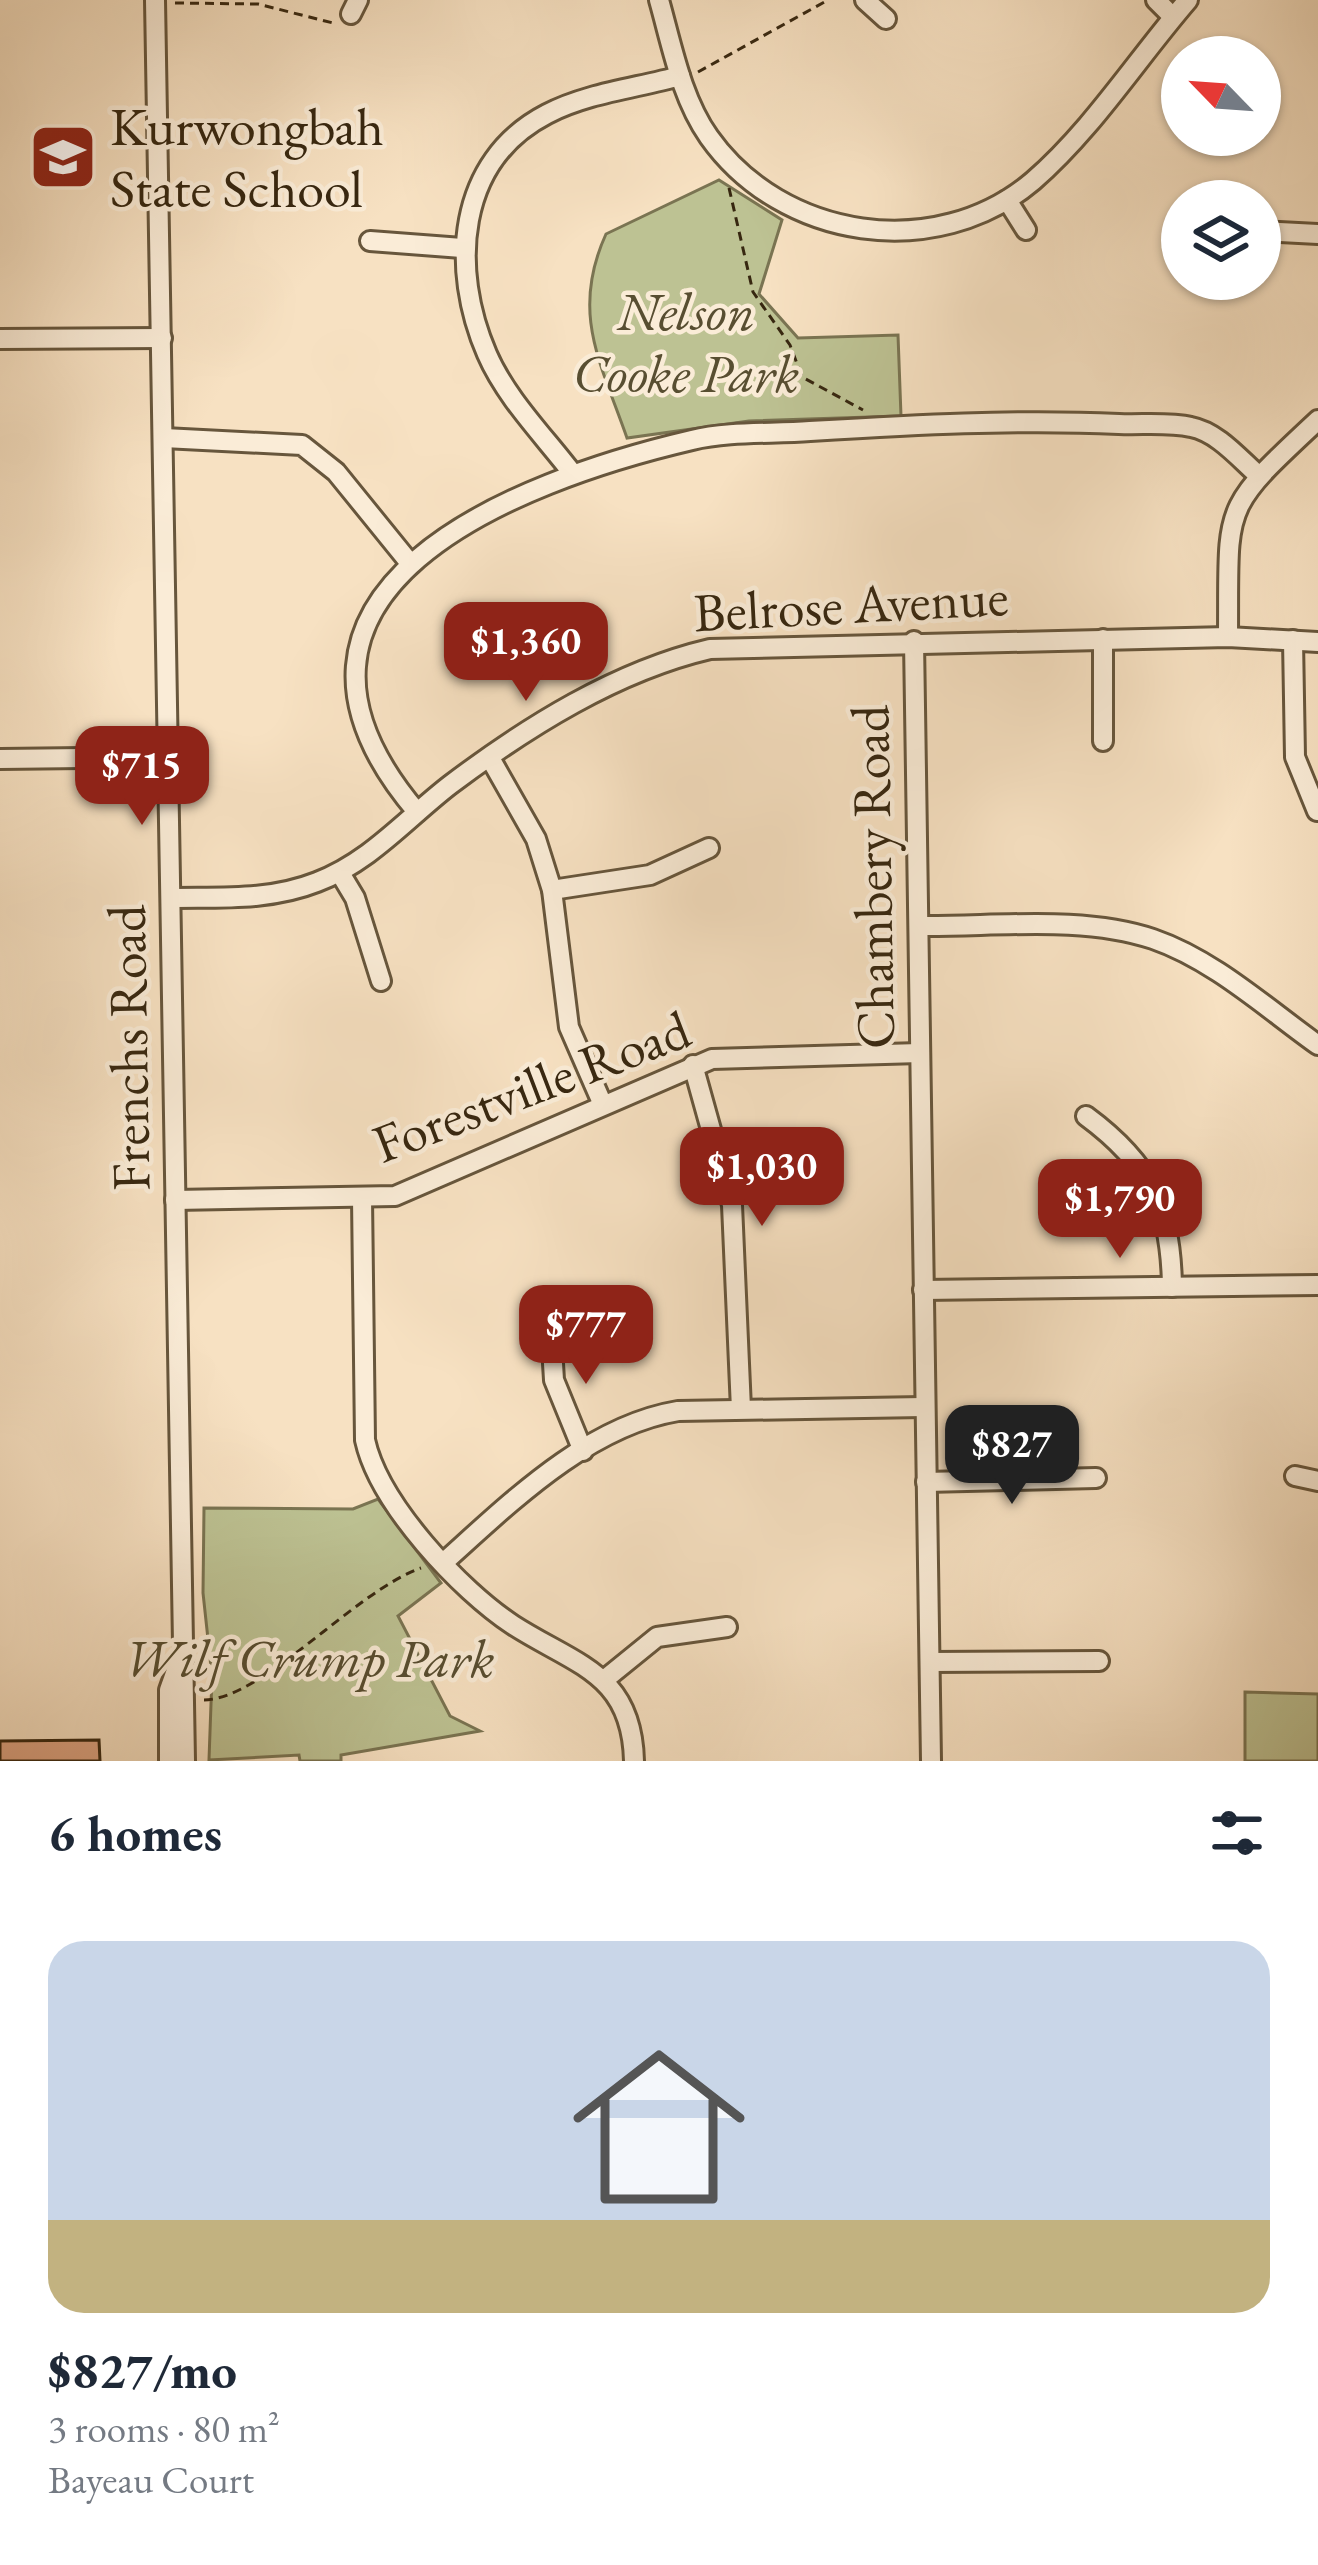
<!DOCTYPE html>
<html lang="en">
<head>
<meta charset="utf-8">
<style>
	:root { --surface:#fff; --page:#f6f6f7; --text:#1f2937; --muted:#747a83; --line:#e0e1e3; --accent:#8f2418 }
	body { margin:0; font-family:"EB Garamond",serif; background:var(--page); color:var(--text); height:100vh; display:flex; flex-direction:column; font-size:45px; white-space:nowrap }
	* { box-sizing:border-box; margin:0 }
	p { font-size:39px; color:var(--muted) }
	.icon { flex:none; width:66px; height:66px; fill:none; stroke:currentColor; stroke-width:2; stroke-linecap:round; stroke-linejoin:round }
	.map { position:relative; height:1761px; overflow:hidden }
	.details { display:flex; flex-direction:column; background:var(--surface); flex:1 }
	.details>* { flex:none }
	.needle { width:78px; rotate:295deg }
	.buttons { position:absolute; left:1161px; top:36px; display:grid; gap:24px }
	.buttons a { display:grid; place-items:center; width:120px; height:120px; border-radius:50%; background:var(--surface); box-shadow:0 3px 9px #0004; font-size:60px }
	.price { position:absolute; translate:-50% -102px; padding:0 27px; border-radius:24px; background:var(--accent); color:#fff; font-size:39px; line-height:78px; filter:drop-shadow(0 3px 6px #0008) }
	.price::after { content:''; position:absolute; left:50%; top:72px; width:36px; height:27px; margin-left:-18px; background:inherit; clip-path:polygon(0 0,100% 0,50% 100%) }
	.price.current { background:#222; color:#fff }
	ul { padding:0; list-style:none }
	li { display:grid; align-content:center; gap:24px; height:636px; padding:0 48px }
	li+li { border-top:3px solid var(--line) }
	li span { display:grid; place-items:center; height:372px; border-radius:36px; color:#555 }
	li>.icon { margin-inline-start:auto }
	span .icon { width:216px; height:216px; fill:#fffc; stroke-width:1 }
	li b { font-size:51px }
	h2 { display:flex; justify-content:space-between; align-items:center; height:144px; padding:0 48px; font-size:51px }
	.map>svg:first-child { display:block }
</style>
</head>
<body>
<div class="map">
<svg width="1318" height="1761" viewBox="0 0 1318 1761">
	<rect width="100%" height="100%" fill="#f7e1c2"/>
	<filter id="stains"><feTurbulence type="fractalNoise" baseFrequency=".00167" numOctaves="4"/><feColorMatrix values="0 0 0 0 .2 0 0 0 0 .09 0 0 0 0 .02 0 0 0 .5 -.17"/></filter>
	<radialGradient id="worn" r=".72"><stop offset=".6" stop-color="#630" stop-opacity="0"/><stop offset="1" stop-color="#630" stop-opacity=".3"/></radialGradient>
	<!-- green -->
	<g fill="#bdc293" stroke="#7a7452" stroke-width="3">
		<path d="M719,180l63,40 -23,74 39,44 100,-3 3,81 -152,5 -122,17c-26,-75 -57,-125 -21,-204z"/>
		<path d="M378,1499l63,84 -43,33 52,100 30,15 -139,24v6h-41l-1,-6 -90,5 3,-84 -9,-83 1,-85 149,1z"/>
		<path d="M1245,1692l73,2v67h-73z"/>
	</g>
	<!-- building -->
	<path fill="#dca382" stroke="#372710" stroke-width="3" d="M99,1740l1,21h-100v-20z"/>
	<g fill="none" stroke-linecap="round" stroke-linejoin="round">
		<!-- minor casing -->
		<g stroke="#67563c" stroke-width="24">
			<g id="minor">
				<path d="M155,0l30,1761"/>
				<path d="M659,0c13,46 22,97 50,137 73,103 227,126 324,44 59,-51 104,-122 155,-181"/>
				<path d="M865,0l21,19"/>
				<path d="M1156,0l17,17"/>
				<path d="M351,14l7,-14"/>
				<path d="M1007,200l19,30"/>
				<path d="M1260,231l58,3"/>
				<path d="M370,241l92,7"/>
				<path d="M0,339l162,-1"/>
				<path d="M164,438l138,7 34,27 73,90"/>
				<path d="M573,474c-29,-38 -67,-76 -86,-120 -37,-85 -31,-193 60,-240 40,-21 90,-26 133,-38"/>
				<path d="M1228,637c1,-134 -9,-125 90,-217"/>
				<path d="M1293,640l2,117 22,54"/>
				<path d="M914,641l17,1120"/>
				<path d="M1103,741v-102"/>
				<path d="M490,758l46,81 16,51 17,137 34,78"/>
				<path d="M0,759l168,-2"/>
				<path d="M417,812c-188,-221 99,-331 275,-372 37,-9 80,-6 118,-9 102,-6 206,-12 309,-7 23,1 50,-2 72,3 26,5 47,30 66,47"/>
				<path d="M340,873l15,25 26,83"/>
				<path d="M552,890l98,-15 59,-27"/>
				<path d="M171,898c49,-1 98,3 146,-16 53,-20 89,-63 133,-97 77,-58 166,-114 260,-136l518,-12 90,5"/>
				<path d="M920,926c74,1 162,-11 233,13 61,21 113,69 165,106"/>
				<path d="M693,1065l39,140 9,204"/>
				<path d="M1086,1116c65,48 85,91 86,171"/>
				<path d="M362,1198l3,242c14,64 95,150 148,185 62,40 119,48 121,136"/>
				<path d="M175,1200l220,-4 317,-137 208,-6"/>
				<path d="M923,1290l395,-5"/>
				<path d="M551,1330l3,50 29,71"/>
				<path d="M1295,1476l23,5"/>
				<path d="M926,1482l170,-4"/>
				<path d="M443,1563c67,-60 144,-137 235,-152l245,-4"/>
				<path d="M930,1662l169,-1"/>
				<path d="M604,1680l53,-43 70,-10"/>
				<path d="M169,1761v-71l10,-28"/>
			</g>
		</g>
		<!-- path -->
		<g stroke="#372710" stroke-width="3" stroke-dasharray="9 6" stroke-linecap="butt">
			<path d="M175,3l83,1 75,19"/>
			<path d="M698,72l130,-72"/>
			<path d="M729,188l24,104 37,53 12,32 61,33"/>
			<path d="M204,1700c59,-1 151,-109 217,-132"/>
		</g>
		<!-- minor -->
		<use href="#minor" stroke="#faecd7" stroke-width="18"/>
	</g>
	<!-- icons -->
	<defs>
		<g id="school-square" transform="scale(3.45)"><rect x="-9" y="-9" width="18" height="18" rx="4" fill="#8f2418" stroke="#faecd7"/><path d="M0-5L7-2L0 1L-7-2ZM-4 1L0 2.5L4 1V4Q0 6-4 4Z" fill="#fff"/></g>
	</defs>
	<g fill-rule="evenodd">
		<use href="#school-square" x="63" y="157"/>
	</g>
	<g text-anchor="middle" stroke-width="9" stroke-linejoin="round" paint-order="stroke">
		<!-- poi labels -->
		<g font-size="54" fill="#372710" stroke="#faecd7" text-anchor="start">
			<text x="110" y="145">Kurwongbah<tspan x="110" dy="62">State School</tspan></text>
		</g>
		<!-- park labels -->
		<g font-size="54" font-style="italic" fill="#584e31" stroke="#faecd7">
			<text x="686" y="330">Nelson<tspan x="686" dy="62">Cooke Park</tspan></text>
			<text x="309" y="1677">Wilf Crump Park</text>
		</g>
		<!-- street labels -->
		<g font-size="54" fill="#372710" stroke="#faecd7">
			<text transform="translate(851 604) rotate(-3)" y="19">Belrose Avenue</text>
			<text transform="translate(872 877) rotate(-91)" y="19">Chambery Road</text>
			<text transform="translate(128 1048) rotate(-91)" y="19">Frenchs Road</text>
			<text transform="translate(531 1086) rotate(-21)" y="19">Forestville Road</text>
		</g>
	</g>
	<rect width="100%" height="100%" filter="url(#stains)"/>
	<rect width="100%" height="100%" fill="url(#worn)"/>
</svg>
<div class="buttons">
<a><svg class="needle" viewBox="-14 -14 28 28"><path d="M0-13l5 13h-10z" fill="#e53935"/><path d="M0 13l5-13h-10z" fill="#747a83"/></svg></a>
<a><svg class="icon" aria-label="layers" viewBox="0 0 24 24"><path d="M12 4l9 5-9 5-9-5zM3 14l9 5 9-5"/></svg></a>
</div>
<b class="price" style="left:526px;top:704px">$1,360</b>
<b class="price" style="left:142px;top:828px">$715</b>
<b class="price" style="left:762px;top:1229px">$1,030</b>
<b class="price" style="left:1120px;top:1261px">$1,790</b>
<b class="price" style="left:586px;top:1387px">$777</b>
<b class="price current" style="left:1012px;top:1507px">$827</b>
</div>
<section class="details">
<h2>6 homes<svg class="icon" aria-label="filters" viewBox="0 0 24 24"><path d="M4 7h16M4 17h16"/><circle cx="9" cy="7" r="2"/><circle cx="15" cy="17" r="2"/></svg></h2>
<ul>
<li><span style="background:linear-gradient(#c9d6e8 75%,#c2b280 0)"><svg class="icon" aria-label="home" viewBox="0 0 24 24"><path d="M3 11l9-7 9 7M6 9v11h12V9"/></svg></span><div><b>$827/mo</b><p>3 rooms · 80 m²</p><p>Bayeau Court</p></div></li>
</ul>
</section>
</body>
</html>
